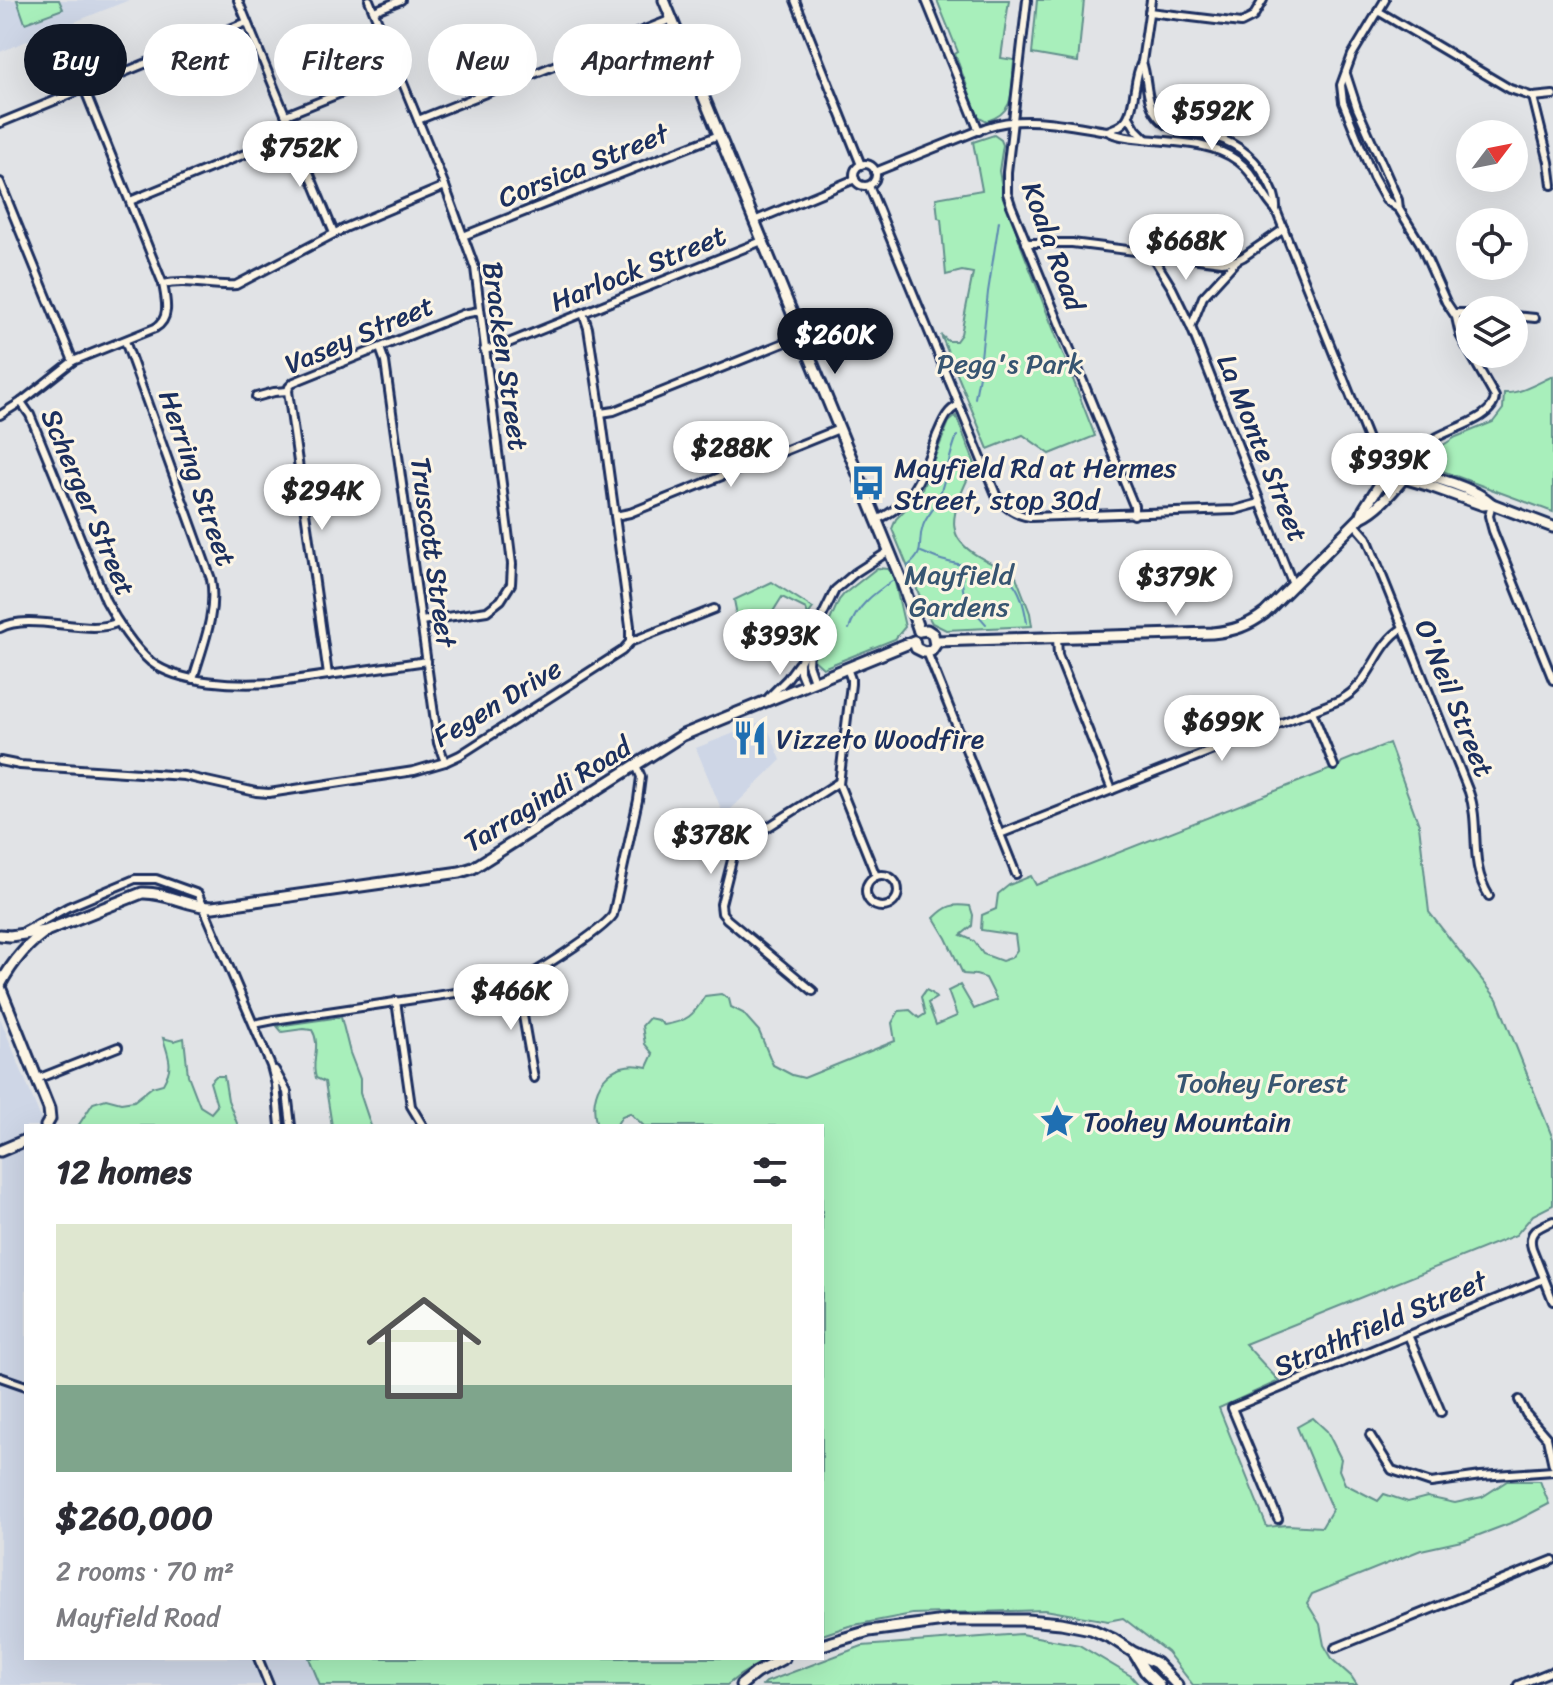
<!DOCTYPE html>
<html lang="en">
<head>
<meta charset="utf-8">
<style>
	:root { --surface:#fff; --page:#f7f7f7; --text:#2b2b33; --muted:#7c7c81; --line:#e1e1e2; --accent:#111827 }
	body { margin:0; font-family:Sriracha,sans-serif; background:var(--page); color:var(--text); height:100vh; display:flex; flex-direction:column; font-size:30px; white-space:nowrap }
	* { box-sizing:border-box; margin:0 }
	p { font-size:26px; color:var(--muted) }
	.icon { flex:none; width:44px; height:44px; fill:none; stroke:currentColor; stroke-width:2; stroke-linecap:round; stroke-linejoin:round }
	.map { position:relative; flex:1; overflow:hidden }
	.sheet { position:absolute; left:24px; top:1124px; width:800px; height:536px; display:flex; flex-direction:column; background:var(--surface); border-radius:0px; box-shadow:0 8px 32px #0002 }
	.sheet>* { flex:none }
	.guide { position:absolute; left:24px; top:24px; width:800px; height:72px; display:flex; gap:16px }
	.needle { width:52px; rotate:58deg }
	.fabs { position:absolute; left:1456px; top:120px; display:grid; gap:16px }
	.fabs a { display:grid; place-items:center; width:72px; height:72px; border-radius:50%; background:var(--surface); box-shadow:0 8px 32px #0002; font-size:40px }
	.price { position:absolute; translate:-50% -68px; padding:0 18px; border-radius:28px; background:#fff; color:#222; font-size:26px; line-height:52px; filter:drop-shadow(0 2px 4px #0008) }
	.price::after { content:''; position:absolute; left:50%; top:48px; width:24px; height:18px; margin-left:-12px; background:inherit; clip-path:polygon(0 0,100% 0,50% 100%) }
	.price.on { background:var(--accent); color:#fff }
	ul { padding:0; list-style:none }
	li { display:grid; align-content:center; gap:16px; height:424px; padding:0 32px }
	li+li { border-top:2px solid var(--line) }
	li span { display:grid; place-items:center; height:248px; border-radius:0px; color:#555 }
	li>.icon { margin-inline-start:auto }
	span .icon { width:144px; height:144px; fill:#fffc; stroke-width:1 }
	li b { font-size:34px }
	h2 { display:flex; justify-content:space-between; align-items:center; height:96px; padding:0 32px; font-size:34px }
	.chip { padding:0 28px; border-radius:36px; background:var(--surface); box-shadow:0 8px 32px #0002; font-size:28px; line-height:72px }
	.chip.on { background:var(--accent); color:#fff }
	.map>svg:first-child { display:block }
</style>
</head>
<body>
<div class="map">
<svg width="1553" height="1685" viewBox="0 0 1553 1685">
	<rect width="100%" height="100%" fill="#e1e3e6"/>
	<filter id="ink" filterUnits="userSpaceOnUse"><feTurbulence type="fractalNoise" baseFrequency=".0125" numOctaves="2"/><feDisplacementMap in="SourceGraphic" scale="16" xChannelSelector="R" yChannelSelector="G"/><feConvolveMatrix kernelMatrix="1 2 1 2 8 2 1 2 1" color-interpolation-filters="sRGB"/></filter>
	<g filter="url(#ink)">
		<!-- built -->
		<g fill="#ced6e6">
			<path d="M0,0h129l-129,52z"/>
			<path d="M765,721l16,39 -57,56 -28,-68z"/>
			<path d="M0,1018l44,108h-18v532h283l11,27h-320z"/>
		</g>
		<!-- green -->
		<g fill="#a8efbb" stroke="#628f8c" stroke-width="2">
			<path d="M17,0h42l4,9 -38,14z"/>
			<path d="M937,0h72l-8,58 13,2v2c-3,27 3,50 -27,59l-9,-5 -23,-62 3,-2z"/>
			<path d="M1037,0h47l-6,62 -46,-8z"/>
			<path d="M994,135l7,5 2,5 -4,26 5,28 5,9 12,38 74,190 -45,18 -27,-19 -35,14 -47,-114 7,6h8l5,-7 12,-61 -11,-2 -16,4 -5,-56 -3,-1 -2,-20 46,-8 -9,-48z"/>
			<path d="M1553,376v136l-127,-47v-7l14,-11 16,-10 37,-15 10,-13 1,-16c16,1 34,-10 49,-17z"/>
			<path d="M956,416l19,48c-8,16 -25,48 -20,66 4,22 42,36 60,44l15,39 2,13 -86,4 -14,-7 -4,-7 -36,-87 4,-10 24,-25 29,-72z"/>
			<path d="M877,568l11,1 5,5 12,53 -10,12 -72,29 -10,-9 26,-59 5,-6z"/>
			<path d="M772,582l41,26 -5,7 -2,-6 -24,-12 -33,53 -15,-31 2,-9 -2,-10z"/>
			<path d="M1389,743l30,82 10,87 68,87 56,140v66l-20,10 -17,20 -271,109 34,37 -60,27 48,119 20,-2 35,2 10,-17 -35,-83 16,-9 14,13 14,28 -2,11 6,14 33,17 6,-7 24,8 19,-5 28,6 27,-6 25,-16h33l9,23 -33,17 -50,19 -45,10 -109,44 -5,9 13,21 4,21 9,15 18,16 6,9h-164l-26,-33 -44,-34 -15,3 -63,-11 -133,4 -63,12 -27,9v-509h-178l-14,-13 -8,3 -6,10h-19c-11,-36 12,-69 50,-59l6,-13 -8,-10 -3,-18 7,-8 9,2 6,5c24,-4 29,-9 41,-29l16,-2 8,5 2,8 12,6 16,18 14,34 19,10 12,3 91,-37 -3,-18 7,-12 11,-1 9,8 6,-4 -4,-17 5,-7 6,3 4,5 -8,5 8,22 21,-9 -9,-25 12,-6 14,24 23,-9 -11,-22 -10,-3 -13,-1 -17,-36 -12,-20c13,-13 18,-14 36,-12l3,9 -1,11 -11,9 13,6 9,13 19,7 9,-3 6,-8 -2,-15 -34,-5 1,-15 14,-6 2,-15 11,-9 22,-9 5,9 303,-119 3,-4z"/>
			<path d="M341,1017l9,36 10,26v14l11,33h-39l-7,-44 -9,-4c-6,-17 6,-32 -4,-48l-9,-1 -21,3 -5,-6z"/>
			<path d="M163,1038l11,3 10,-3 4,37 12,31 11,7 6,-7 -7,-24 6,-6h8l4,24 10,26h-160l15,-23 13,-4 15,4 13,-2 18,-14 11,-3c11,-19 6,-25 0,-46z"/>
			<path d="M1021,1634l58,11 52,31 8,9h-376l3,-3 96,-36z"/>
			<path d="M309,1658h459l-28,17 -13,10h-407z"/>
		</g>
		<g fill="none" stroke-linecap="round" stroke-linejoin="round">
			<!-- stream -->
			<g stroke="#5c88b1" stroke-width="2">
				<path d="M975,398l4,-22 9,-84 11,-71"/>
				<path d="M921,552c8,3 16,7 24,9 18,6 53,6 67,21 9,9 13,28 15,41"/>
				<path d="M908,566c19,-16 8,-20 15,-40 3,-9 9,-14 13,-22 10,-21 12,-47 21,-68"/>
				<path d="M964,566c-7,27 5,39 22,58"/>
				<path d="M849,629c8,-23 24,-35 43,-48"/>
			</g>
			<!-- street casing -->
			<g stroke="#1b2f5e" stroke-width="12">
				<g id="street">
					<path d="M238,0l96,233"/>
					<path d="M369,0l76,186 30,82 37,296 -1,20 -10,16 -14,11 -66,10"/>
					<path d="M795,0l66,165"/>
					<path d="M926,0l53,131"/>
					<path d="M1027,0l-20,172v21l4,12 123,301v9"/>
					<path d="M374,11l27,-11"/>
					<path d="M1378,11l132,78 23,8 20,-2"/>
					<path d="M1149,12l92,11 12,-6 10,-17"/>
					<path d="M1142,62c7,20 2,40 18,57 12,13 30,13 46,16 24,4 47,19 59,41 6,12 12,20 11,34"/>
					<path d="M1346,74l11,34 41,92 1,9"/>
					<path d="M1533,97l16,65 3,23"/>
					<path d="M286,115l112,-45"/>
					<path d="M1129,117l7,12 10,10"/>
					<path d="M418,120l254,-101"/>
					<path d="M0,123l247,-101"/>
					<path d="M1107,131c7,-3 14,-4 18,-10 11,-12 8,-43 17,-59l9,-62"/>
					<circle cx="865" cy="175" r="11"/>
					<path d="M875,172l112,-45c39,-13 81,-2 120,4 11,6 25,7 36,8 31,3 70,3 95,22 18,13 23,34 38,49l96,239 3,15 12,9"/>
					<path d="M0,182l73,179"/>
					<path d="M869,186l128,311c9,12 19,18 33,20l205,-7 25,-7"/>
					<path d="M130,201l164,-67"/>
					<path d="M754,221l101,-42"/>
					<path d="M463,236l256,-101"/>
					<path d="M1026,243h46l150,19 15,-2 6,-3 41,-28"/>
					<path d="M1151,254l21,34 19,39 102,258"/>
					<path d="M163,284c24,-6 48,3 73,1l109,-57 100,-42"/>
					<path d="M1454,313h16"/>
					<path d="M1514,316l21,2"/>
					<path d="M1191,327l12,-30 34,-37"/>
					<path d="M125,341l86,238c6,34 -8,66 -18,100"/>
					<path d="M380,348l5,14 53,381 7,19"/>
					<path d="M484,350l17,-4 261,-105"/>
					<path d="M288,391l40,284"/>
					<path d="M288,391l1,-4 5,-5 169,-68 16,-3"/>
					<path d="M256,397l18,-5 14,-1"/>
					<path d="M21,402l9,13 76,186c10,19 28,47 45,61 28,22 87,23 121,21l155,-22"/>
					<path d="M601,413l13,-2 187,-75"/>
					<path d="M0,415l21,-13 52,-41 82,-33c16,-9 11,-28 8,-44l-79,-196"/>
					<path d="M1372,449l14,15 15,5c10,-8 18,-19 28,-27 17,-13 65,-22 66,-45l-35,-62 -4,-18 -10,-15 -26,-59 -21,-34 -13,-9 -13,-23 -30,-75 -2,-17 11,-30 33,-55"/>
					<path d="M1492,504l-3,12 4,15 60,149"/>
					<path d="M615,516l15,-3 209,-84"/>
					<path d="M876,520c39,-16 47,-49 61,-85 6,-13 9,-24 22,-30"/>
					<path d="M1355,524l12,14 102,254c12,34 -1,71 20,104"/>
					<path d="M0,628c31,-17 90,9 118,-6"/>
					<path d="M1057,638l1,17 54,135"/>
					<path d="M630,642l84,-33"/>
					<path d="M809,649l-1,15 6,17"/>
					<path d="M927,652l89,222"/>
					<path d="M847,668l4,11v5l-12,100 37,92"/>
					<path d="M805,684l-5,-12v-10l35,-72 20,-17 34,-22"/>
					<path d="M769,697l18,-18 11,-15"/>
					<path d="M1312,711l22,55"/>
					<path d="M0,761l20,4 164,11 72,16 13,1 145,-22 31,-9 15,-7 162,-104 8,-9v-16l-29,-213 -13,-85 -5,-15"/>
					<path d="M1000,834l340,-134c32,-16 34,-54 63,-72"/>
					<circle cx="882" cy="891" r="16"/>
					<path d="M25,931l43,-24 67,-28h21l42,15 73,172 5,19 4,41"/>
					<path d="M517,982l17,96"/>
					<path d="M813,991l-86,-72 -5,-6 -1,-9 14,-56 104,-66"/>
					<path d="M396,1001l15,105 12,20"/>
					<path d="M254,1024l20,-4 235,-35c19,-6 94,-55 104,-70l25,-115 3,-23 -5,-12"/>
					<path d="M275,1070l12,22 4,34"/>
					<path d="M37,1079l81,-32"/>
					<path d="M1553,1221c-14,6 -26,10 -21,27l21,53"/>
					<path d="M1408,1335l33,77"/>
					<path d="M0,1377l26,9"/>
					<path d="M1519,1400l7,14 21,24 6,27"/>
					<path d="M1370,1435l22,35 39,13 50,-7 72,-5"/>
					<path d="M1278,1519l-46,-111 312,-129"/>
					<path d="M1335,1648l218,-88"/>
					<path d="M258,1658l11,27"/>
					<path d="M1518,1685l35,-14"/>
				</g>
			</g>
			<!-- secondary casing -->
			<g stroke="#1b2f5e" stroke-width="15">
				<g id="secondary">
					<path d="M664,0l238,582 17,49"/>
					<path d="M1401,469c27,7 71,17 91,35"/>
					<path d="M1387,473l40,12 56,20 9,-1 61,23"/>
					<path d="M1361,517l3,-8 23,-36 3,-1"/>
					<path d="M914,641l2,7 8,4 7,-1 4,-6 -2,-11 -6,-4 -8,1"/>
					<path d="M936,641l276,-8c21,-2 36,-7 53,-20l96,-96c17,-8 30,-24 42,-38l-2,-10"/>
					<path d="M0,935l10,1 35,-5"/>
					<path d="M0,985c12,-22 26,-41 48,-55l94,-37c25,-1 46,14 71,14l247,-35 13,-4 210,-133 231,-94"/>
					<path d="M0,987l49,122 1,10 -4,7"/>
					<path d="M0,1151l26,-11"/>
					<path d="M822,1645l47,-14 83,-11h75l34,3 30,6 22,10 20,13 23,11 21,22"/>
					<path d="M1134,1653l11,18 14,14"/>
					<path d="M741,1685l15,-12 28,-15"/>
				</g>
			</g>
			<!-- street -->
			<use href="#street" stroke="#fcf5e5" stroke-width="6"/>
			<!-- secondary -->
			<use href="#secondary" stroke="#fcf5e5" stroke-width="9"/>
		</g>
	</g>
	<!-- icons -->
	<defs>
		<g id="bus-bare" transform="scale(2.76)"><path d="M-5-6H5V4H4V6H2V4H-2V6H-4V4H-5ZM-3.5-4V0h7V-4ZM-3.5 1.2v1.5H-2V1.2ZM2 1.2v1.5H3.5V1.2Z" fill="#1f6fb2" stroke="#fcf5e5" stroke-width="2.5" paint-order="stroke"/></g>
		<g id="restaurant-bare" transform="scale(2.76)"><path d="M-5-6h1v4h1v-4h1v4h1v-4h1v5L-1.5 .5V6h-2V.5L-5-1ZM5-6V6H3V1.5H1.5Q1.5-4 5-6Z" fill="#1f6fb2" stroke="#fcf5e5" stroke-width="2.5" paint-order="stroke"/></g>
		<g id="sight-bare" transform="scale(2.76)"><path d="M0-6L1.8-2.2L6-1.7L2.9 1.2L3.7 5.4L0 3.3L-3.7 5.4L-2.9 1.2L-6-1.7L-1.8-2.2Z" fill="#1f6fb2" stroke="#fcf5e5" stroke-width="2.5" paint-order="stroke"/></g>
	</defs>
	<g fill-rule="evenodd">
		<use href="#bus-bare" x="868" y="483"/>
		<use href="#restaurant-bare" x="750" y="738"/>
		<use href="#sight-bare" x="1057" y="1121"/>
	</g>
	<g text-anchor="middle" stroke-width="6" stroke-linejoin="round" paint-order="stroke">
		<!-- street labels -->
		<g font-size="28" fill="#1b2f5e" stroke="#fcf5e5">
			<text transform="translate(583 165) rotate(-22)" y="10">Corsica Street</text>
			<text transform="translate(1054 246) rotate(70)" y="10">Koala Road</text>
			<text transform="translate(638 268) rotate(-22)" y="10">Harlock Street</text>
			<text transform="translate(359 334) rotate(-23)" y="10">Vasey Street</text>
			<text transform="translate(506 356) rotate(82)" y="10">Bracken Street</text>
			<text transform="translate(1263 448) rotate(68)" y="10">La Monte Street</text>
			<text transform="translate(198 478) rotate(71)" y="10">Herring Street</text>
			<text transform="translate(89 502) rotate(67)" y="10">Scherger Street</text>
			<text transform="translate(434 552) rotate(82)" y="10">Truscott Street</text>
			<text transform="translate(1455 698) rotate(68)" y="10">O'Neil Street</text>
			<text transform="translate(497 702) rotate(-31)" y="10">Fegen Drive</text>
			<text transform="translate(547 794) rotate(-32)" y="10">Tarragindi Road</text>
			<text transform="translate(1380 1323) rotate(-23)" y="10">Strathfield Street</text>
		</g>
		<!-- park labels -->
		<g font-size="28" fill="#375571" stroke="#fcf5e5">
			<text x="1010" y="373">Pegg's Park</text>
			<text x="959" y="584">Mayfield<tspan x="959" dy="32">Gardens</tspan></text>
			<text x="1262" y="1092">Toohey Forest</text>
		</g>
		<!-- poi labels -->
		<g font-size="28" fill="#1b2f5e" stroke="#fcf5e5" text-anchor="start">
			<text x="894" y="477">Mayfield Rd at Hermes<tspan x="894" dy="32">Street, stop 30d</tspan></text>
			<text x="776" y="748">Vizzeto Woodfire</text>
			<text x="1083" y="1131">Toohey Mountain</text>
		</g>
	</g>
</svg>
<div class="fabs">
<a><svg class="needle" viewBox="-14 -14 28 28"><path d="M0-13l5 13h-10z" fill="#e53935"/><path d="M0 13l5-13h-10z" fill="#7c7c81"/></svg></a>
<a><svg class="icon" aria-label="locate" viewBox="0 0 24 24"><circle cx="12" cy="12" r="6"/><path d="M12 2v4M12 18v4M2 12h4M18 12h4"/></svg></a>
<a><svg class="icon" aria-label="layers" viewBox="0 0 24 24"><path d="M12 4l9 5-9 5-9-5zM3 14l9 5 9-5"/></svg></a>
</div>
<b class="price" style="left:1212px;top:152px">$592K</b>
<b class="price" style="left:300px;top:189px">$752K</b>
<b class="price" style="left:1186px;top:282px">$668K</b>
<b class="price on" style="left:835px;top:376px">$260K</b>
<b class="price" style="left:731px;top:489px">$288K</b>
<b class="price" style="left:1389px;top:501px">$939K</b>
<b class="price" style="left:322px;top:532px">$294K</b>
<b class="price" style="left:1176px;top:618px">$379K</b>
<b class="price" style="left:780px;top:677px">$393K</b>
<b class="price" style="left:1222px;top:763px">$699K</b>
<b class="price" style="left:711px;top:876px">$378K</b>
<b class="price" style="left:511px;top:1032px">$466K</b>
<div class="guide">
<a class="chip on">Buy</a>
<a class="chip">Rent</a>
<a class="chip">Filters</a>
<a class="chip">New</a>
<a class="chip">Apartment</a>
</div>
<section class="sheet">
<h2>12 homes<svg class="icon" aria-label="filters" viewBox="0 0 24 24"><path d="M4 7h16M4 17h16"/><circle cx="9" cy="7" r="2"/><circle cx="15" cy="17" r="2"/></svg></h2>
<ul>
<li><span style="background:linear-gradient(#dfe7d0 65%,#7fa58c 0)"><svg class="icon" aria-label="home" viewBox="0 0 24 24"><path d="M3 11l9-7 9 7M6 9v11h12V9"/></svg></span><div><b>$260,000</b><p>2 rooms · 70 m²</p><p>Mayfield Road</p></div></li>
</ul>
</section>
</div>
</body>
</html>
